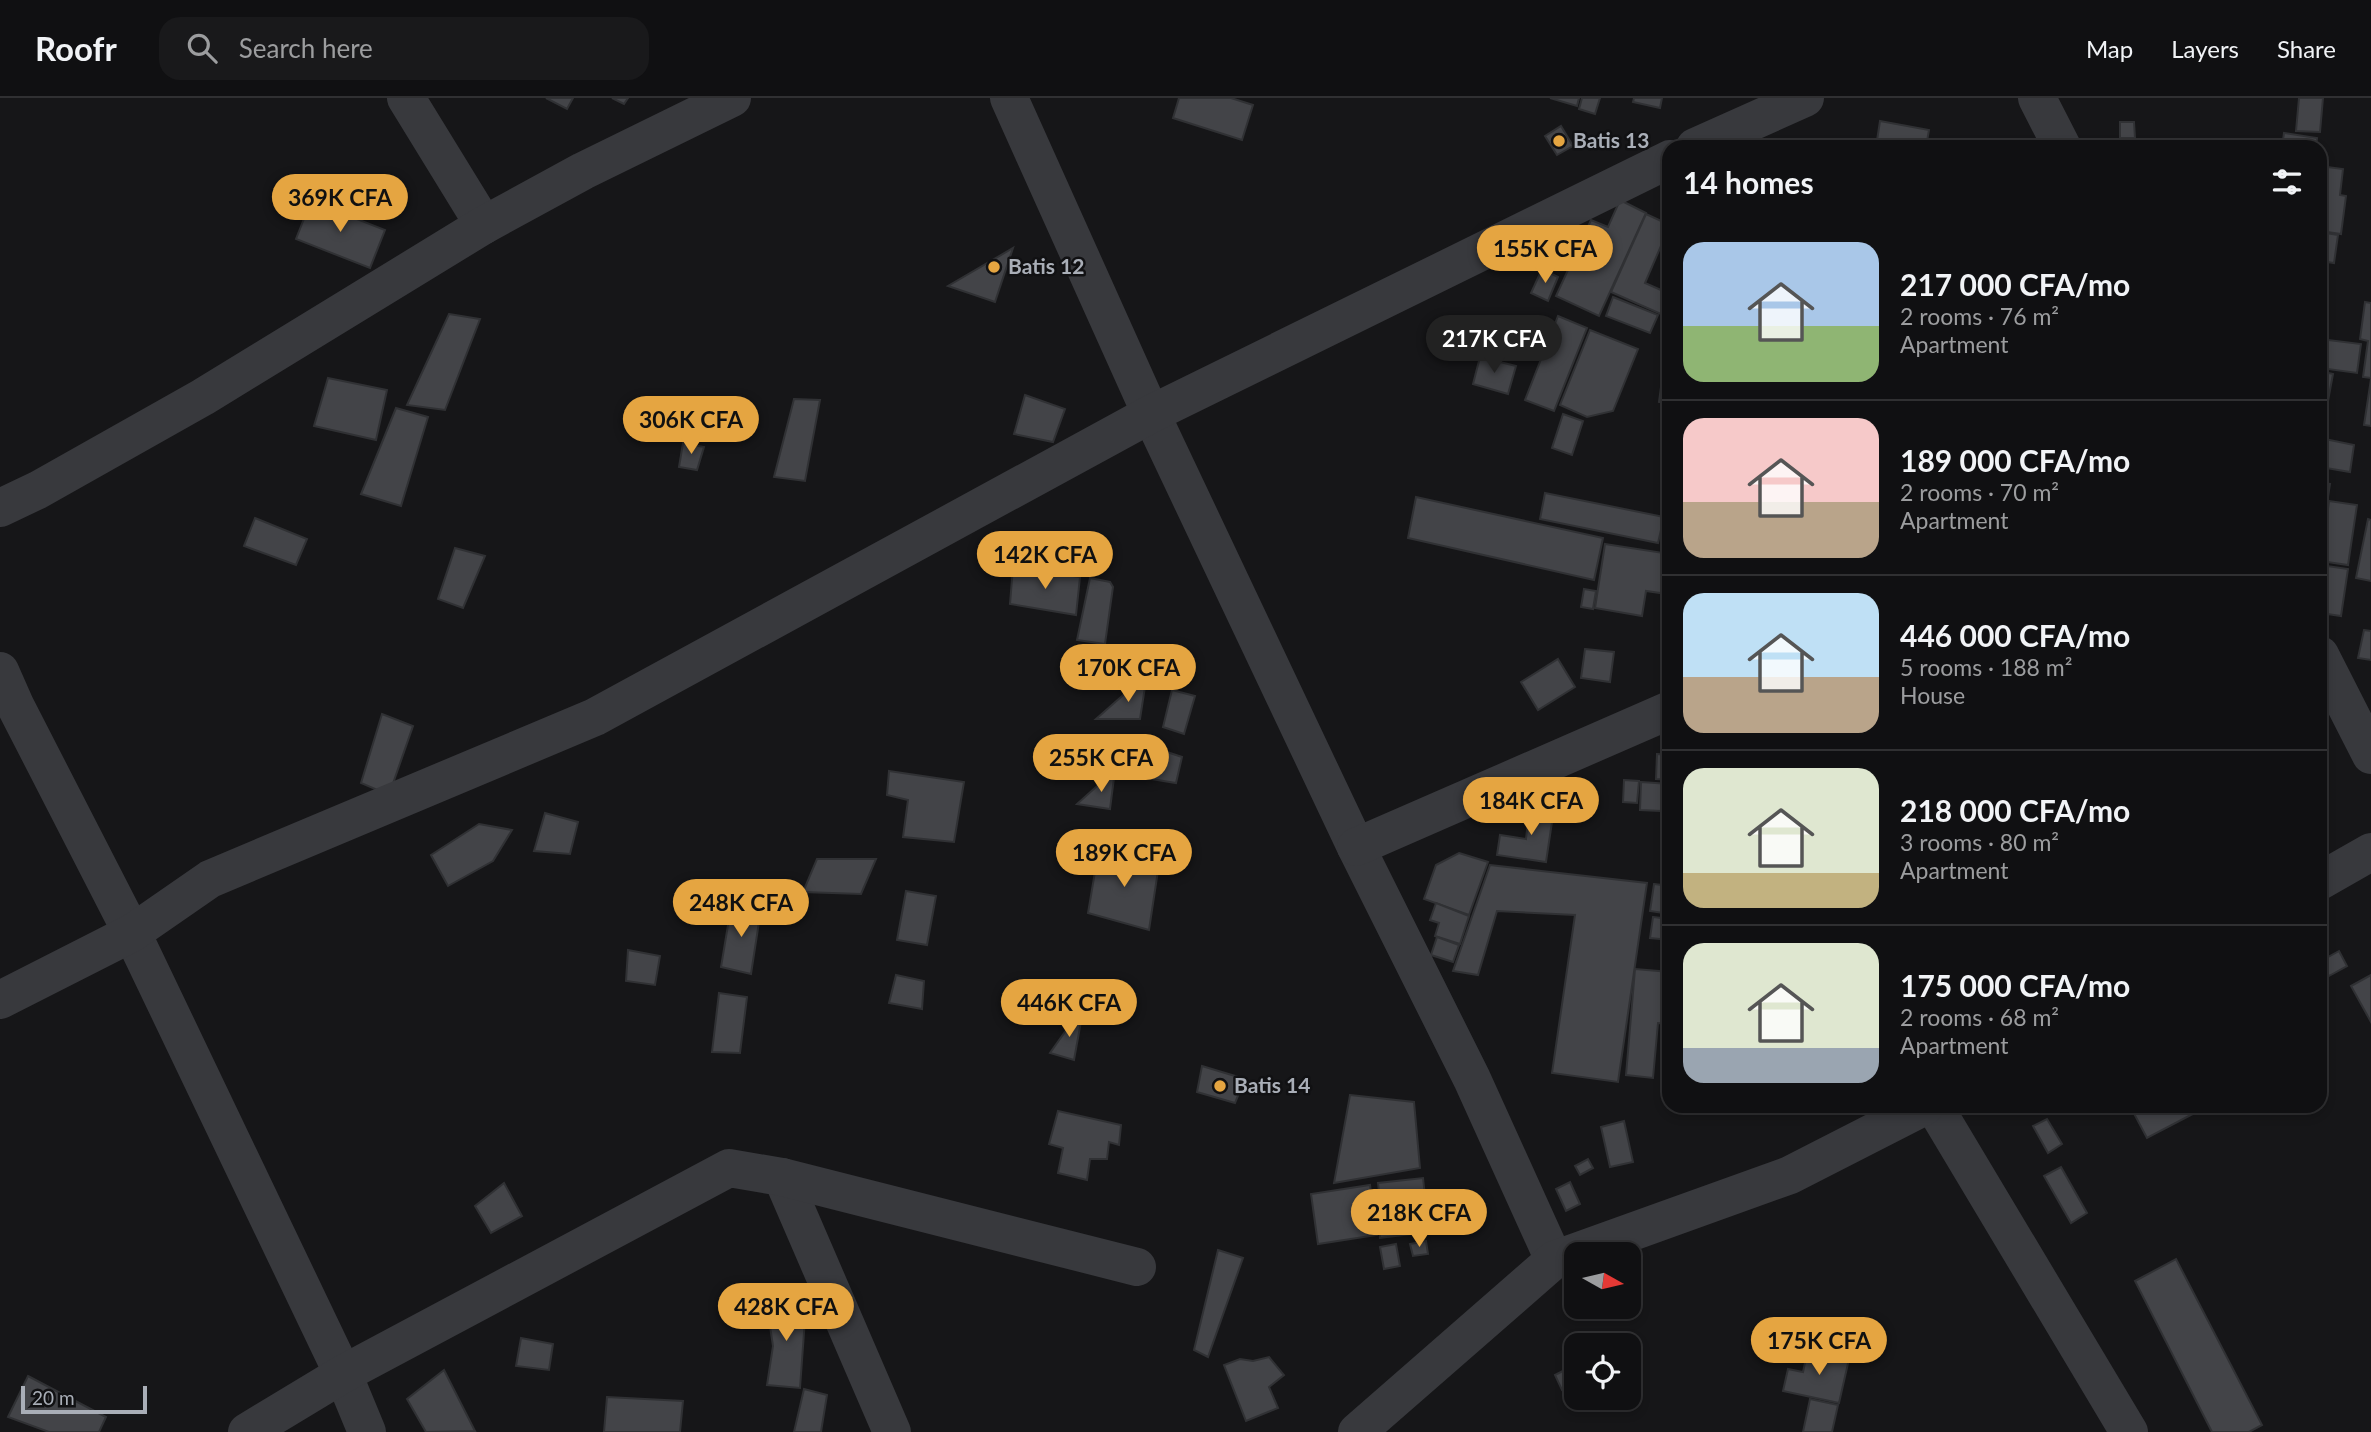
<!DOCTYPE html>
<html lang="en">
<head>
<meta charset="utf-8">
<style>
	:root { --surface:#101012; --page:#19191b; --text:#f1f3f6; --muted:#9c9d9f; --line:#303032; --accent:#e5a541 }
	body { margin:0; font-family:Lato,sans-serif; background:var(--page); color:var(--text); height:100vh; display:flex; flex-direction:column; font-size:26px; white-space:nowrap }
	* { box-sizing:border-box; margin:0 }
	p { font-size:23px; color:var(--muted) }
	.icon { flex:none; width:38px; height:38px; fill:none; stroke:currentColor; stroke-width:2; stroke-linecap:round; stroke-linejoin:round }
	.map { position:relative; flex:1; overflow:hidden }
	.sheet { position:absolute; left:1662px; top:42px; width:665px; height:973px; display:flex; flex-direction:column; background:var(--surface); border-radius:21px; box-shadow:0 4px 10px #0003,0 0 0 2px var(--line) }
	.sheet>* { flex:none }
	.needle { width:46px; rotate:98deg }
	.buttons { position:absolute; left:1564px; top:1144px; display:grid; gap:14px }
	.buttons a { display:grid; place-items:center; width:77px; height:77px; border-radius:14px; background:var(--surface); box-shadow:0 4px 10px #0003,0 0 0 2px var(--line); font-size:35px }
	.scale { position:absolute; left:21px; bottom:18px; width:126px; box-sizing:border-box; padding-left:7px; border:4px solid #a9aeb7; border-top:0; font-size:19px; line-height:24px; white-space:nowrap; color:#a9aeb7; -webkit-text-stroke:5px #111113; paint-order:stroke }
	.price { position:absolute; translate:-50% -60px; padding:0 16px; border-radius:24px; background:var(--accent); color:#111; font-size:23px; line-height:46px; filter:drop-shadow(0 2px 4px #0008) }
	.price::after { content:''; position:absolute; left:50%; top:42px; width:21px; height:16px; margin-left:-10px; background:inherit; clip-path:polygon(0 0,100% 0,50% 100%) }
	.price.selected { background:#222; color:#fff }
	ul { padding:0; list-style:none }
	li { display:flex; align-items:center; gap:21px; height:175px; padding:0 21px }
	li+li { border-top:2px solid var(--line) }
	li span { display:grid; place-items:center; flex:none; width:196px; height:140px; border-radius:21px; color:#555 }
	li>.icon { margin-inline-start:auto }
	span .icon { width:84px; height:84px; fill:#fffc; stroke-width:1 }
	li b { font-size:30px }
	h2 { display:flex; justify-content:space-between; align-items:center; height:84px; padding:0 21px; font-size:30px }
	header { display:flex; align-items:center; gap:42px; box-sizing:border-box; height:98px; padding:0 35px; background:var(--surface); border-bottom:2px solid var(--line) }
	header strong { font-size:33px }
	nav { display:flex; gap:38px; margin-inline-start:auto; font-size:24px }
	.search { width:490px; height:63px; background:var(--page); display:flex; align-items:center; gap:18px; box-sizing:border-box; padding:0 24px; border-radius:21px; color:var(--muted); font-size:26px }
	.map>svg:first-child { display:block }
</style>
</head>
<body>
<header>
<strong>Roofr</strong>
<div class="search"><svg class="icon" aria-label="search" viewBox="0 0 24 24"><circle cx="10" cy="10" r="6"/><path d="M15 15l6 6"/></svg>Search here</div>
<nav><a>Map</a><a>Layers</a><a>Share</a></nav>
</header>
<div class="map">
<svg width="2371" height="1334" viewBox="0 0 2371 1334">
	<rect width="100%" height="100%" fill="#161618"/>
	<!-- building -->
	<g fill="#434448" stroke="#303134" stroke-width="2">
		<path d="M546,0h27l-6,11z"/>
		<path d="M612,0h16l-4,6z"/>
		<path d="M1179,0h52l22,7 -11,35 -69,-22z"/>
		<path d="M1550,0h29l-2,8z"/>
		<path d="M1582,0h18l-5,16 -16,-5z"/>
		<path d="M1634,0h28l-2,10 -27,-6z"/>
		<path d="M2299,0h24l-3,34 -24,-1z"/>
		<path d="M1880,23l49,9 -3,17h-50z"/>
		<path d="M2120,24h14l1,16h-15z"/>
		<path d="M1561,28l12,20 -16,9 -12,-19z"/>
		<path d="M2284,35l33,5 -1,9h-34z"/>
		<path d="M2320,68l23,3 -3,26 6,1 -5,38 -21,-3z"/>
		<path d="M1620,102l26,13 -47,103 -43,-20 35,-76 17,7z"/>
		<path d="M311,103l74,29 -15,38 -74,-29z"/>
		<path d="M1646,116l24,11 -25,58 25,11v24l-59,-26z"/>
		<path d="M2320,134l18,3 -4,28 -14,-2z"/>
		<path d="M1013,150l-18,54 -47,-16z"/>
		<path d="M1542,171l16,8 -10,24 -17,-8z"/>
		<path d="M1613,199l45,18 -8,18 -44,-17z"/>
		<path d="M2365,204l6,1v75l-8,-1 5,-36 -8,-2z"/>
		<path d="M449,216l31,5 -35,91 -38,-5z"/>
		<path d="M1558,218l29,12 -33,83 -29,-11z"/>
		<path d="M1669,229l1,1v76l-11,-2z"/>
		<path d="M1590,232l48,19 -25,62 -26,6 -27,-12z"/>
		<path d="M2320,241l41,5 -4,29 -37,-5z"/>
		<path d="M1480,259l36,9 -8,28 -35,-10z"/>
		<path d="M2320,273l13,3 -5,27 -8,-2z"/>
		<path d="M328,280l59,12 -11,50 -62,-14z"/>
		<path d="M2371,281v47l-7,-1z"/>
		<path d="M1025,297l40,14 -12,33 -39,-8z"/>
		<path d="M794,301l26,1 -15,81 -31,-4z"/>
		<path d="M396,310l32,9 -27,89 -40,-12z"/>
		<path d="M1563,316l20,7 -11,34 -20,-7z"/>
		<path d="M2320,340l34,7 -4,27 -30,-5z"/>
		<path d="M683,345l21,4 -7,23 -18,-3z"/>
		<path d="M2320,385l10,1 -4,26 -6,-1z"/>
		<path d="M1545,395l119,24 -6,26 -118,-24z"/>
		<path d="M1416,399l187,41 -9,42 -186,-42z"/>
		<path d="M2329,403l28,4 -9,60 -28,-4v-30l5,1z"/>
		<path d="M255,420l52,21 -11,26 -52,-19z"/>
		<path d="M1666,421l4,1v25l-8,-1z"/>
		<path d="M2368,421l3,1v61l-15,-3z"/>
		<path d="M1605,446l65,10 -3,40 -21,-3 -4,25 -47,-8z"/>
		<path d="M455,450l30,8 -22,52 -25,-9z"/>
		<path d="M2320,467l28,4 -7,47 -21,-3z"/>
		<path d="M1013,469l67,10 -4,38 -66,-11z"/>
		<path d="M1090,480l20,4 3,5 -8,57 -28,-4z"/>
		<path d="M1584,491l12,2 -3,18 -12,-2z"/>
		<path d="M2364,532l7,1v29l-13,-2z"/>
		<path d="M1670,542v24h-1l-6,-23z"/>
		<path d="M1585,551l29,3 -4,30 -29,-4z"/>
		<path d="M1558,561l17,28 -37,23 -17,-28z"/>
		<path d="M1147,576l-7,45h-44z"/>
		<path d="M1172,592l23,6 -11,38 -21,-7z"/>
		<path d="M382,616l31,12 -24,69 -28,-12z"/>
		<path d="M1155,650l27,9 -6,26 -31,-5 7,-29z"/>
		<path d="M1657,656l13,1v25l-14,-1z"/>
		<path d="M1115,672l-5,39 -33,-5z"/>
		<path d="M889,673l75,11 -10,60 -51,-5 5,-37 -21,-5z"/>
		<path d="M1624,682l15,1 -2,22 -14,-1z"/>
		<path d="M1641,684l29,2v33h-9v-6l-21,-1z"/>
		<path d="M1555,704l-9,60 -49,-7 3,-20 26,4 3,-27z"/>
		<path d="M545,715l33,9 -8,32 -36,-3z"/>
		<path d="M479,726l33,6 -19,31 -45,25 -17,-31z"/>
		<path d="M1099,750l60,16 -10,66 -61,-17z"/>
		<path d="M1459,755l29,9 -19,53 -45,-16 12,-34z"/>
		<path d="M817,761h59l-15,35 -58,-2z"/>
		<path d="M1490,767l157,18 -29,199 -66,-9 23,-158 -78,-4 -19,64 -25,-4z"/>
		<path d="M1654,786l16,2v28l-20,-3z"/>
		<path d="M906,793l30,5 -9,49 -30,-5z"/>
		<path d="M1436,805l33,13 -9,28 -25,-8 4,-13 -9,-3z"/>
		<path d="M731,809l30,2 -10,65 -30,-7z"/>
		<path d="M1653,819l17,2v21l-20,-2z"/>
		<path d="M1437,839l22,8 -6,17 -22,-7z"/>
		<path d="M628,852l32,6 -5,29 -29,-4z"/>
		<path d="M2339,853l8,15 -18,10 -8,-15z"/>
		<path d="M1635,871l35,3v52l-12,-1 -5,55 -27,-3z"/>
		<path d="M896,877l28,6 -2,28 -33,-6z"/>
		<path d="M2371,877v47l-20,-36z"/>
		<path d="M719,895l28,4 -7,56 -28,-1z"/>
		<path d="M1084,907l-10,55 -24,-7z"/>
		<path d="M1202,968l43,13 -10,24 -38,-11z"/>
		<path d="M1350,997l64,7 6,66 -86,15z"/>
		<path d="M2130,1008h78l-61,32z"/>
		<path d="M1058,1013l63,14 -2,20 -10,-3 -2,17h-17l-3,21 -29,-7 5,-25 -14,-4z"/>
		<path d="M2047,1021l15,25 -14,9 -15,-27z"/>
		<path d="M1624,1023l9,41 -23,5 -9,-40z"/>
		<path d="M1588,1061l5,9 -13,7 -5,-9z"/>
		<path d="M2061,1069l26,46 -16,10 -27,-47z"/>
		<path d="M1423,1080l6,54 -49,6 -3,-27 4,-1 -3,-27z"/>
		<path d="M1570,1084l10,22 -14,7 -10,-22z"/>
		<path d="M504,1085l18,33 -31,17 -16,-27z"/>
		<path d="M1370,1087l7,50 -59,9 -7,-50z"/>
		<path d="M1426,1143l2,13 -15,2 -3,-12z"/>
		<path d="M1396,1146l4,22 -16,3 -4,-22z"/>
		<path d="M1218,1152l25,8 -35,99 -14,-7z"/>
		<path d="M2176,1161l86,166 -13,7h-37l-77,-151z"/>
		<path d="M766,1202l40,5 -6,83 -33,-3 6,-39z"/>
		<path d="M521,1240l32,6 -4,26 -33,-4z"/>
		<path d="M1808,1251l41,10 -10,44 -56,-12 5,-22 15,3z"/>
		<path d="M1269,1259l15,18 -15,12 9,21 -32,13 -22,-56 16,-6 13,2z"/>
		<path d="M1576,1266l1,19 -15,7 -7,-15z"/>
		<path d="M444,1272l31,61 -49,1 -19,-33z"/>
		<path d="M28,1278l78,41 -7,15h-50l-41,-15z"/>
		<path d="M804,1291l23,6 -6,37h-27z"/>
		<path d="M607,1299l76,4 -3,31h-76z"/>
		<path d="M1810,1301l28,6 -6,27h-29z"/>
	</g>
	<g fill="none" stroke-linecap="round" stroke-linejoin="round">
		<!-- minor -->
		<g stroke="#38393d" stroke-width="38">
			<path d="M406,0l78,127"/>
			<path d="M1009,0l142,316 205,433 116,232 82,181"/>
			<path d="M2037,0l25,49"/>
			<path d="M1695,49l110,-49"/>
			<path d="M0,410l38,-18 165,-93 281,-172 99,-54 149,-73"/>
			<path d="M2320,557l51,100"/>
			<path d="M0,573l15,34 117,228 211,441 24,58"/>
			<path d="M1356,749l314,-137"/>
			<path d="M2320,783l51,-29"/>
			<path d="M0,902l132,-67 78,-54 385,-162 556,-303 519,-255"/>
			<path d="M1934,1008l195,326"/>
			<path d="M782,1079l110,255"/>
			<path d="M247,1334l96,-58 386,-206 53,9 355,90"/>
			<path d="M1357,1334l197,-172 236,-85 135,-69"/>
		</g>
	</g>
	<!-- markers -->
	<g fill="#e5a541" stroke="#111113" stroke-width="2.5">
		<circle cx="1559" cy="43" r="7"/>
		<circle cx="994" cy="169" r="7"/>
		<circle cx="1220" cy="988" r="7"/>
	</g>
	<g text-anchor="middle" stroke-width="5" stroke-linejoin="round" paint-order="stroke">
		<!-- poi labels -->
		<g font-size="21" font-weight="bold" fill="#a9aeb7" stroke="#111113" text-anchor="start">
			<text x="1573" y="50">Batis 13</text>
			<text x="1008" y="176">Batis 12</text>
			<text x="1234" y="995">Batis 14</text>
		</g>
	</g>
</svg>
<div class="buttons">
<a><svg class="needle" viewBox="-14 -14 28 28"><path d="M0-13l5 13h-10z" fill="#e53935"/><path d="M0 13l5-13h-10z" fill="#9c9d9f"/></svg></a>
<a><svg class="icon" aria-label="locate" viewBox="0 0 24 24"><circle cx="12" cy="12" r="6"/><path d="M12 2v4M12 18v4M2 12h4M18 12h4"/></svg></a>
</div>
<div class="scale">20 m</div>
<b class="price" style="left:340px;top:136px">369K CFA</b>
<b class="price" style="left:1545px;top:187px">155K CFA</b>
<b class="price selected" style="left:1494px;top:277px">217K CFA</b>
<b class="price" style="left:691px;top:358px">306K CFA</b>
<b class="price" style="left:1045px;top:493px">142K CFA</b>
<b class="price" style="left:1128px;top:606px">170K CFA</b>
<b class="price" style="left:1101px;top:696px">255K CFA</b>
<b class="price" style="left:1531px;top:739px">184K CFA</b>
<b class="price" style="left:1124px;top:791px">189K CFA</b>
<b class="price" style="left:741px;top:841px">248K CFA</b>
<b class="price" style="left:1069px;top:941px">446K CFA</b>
<b class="price" style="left:1419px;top:1151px">218K CFA</b>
<b class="price" style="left:786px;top:1245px">428K CFA</b>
<b class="price" style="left:1819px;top:1279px">175K CFA</b>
<section class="sheet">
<h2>14 homes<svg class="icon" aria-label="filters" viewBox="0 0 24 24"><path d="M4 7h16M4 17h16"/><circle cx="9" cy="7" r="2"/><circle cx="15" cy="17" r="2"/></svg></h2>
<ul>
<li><span style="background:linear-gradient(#a9c7e8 60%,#8fb573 0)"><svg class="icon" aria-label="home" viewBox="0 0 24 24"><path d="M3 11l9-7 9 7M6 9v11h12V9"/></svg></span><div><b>217 000 CFA/mo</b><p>2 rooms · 76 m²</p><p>Apartment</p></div></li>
<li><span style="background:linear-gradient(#f6c9c9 60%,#b9a48a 0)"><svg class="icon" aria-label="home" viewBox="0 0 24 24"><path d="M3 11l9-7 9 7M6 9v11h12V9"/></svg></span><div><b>189 000 CFA/mo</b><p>2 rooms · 70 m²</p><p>Apartment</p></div></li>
<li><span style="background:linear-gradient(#bfe0f5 60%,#b9a48a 0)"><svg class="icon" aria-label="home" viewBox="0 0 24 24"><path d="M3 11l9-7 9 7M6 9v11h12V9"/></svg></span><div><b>446 000 CFA/mo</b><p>5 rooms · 188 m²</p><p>House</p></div></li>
<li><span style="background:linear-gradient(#dfe7d0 75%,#c2b280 0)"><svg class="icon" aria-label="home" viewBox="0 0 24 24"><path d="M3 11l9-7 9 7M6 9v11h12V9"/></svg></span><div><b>218 000 CFA/mo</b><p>3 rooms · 80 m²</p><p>Apartment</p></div></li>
<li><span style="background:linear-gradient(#dfe7d0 75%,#9aa5b1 0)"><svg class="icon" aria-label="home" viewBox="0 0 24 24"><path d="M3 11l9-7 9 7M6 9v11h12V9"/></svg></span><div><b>175 000 CFA/mo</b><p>2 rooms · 68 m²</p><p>Apartment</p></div></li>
</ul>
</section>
</div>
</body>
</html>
